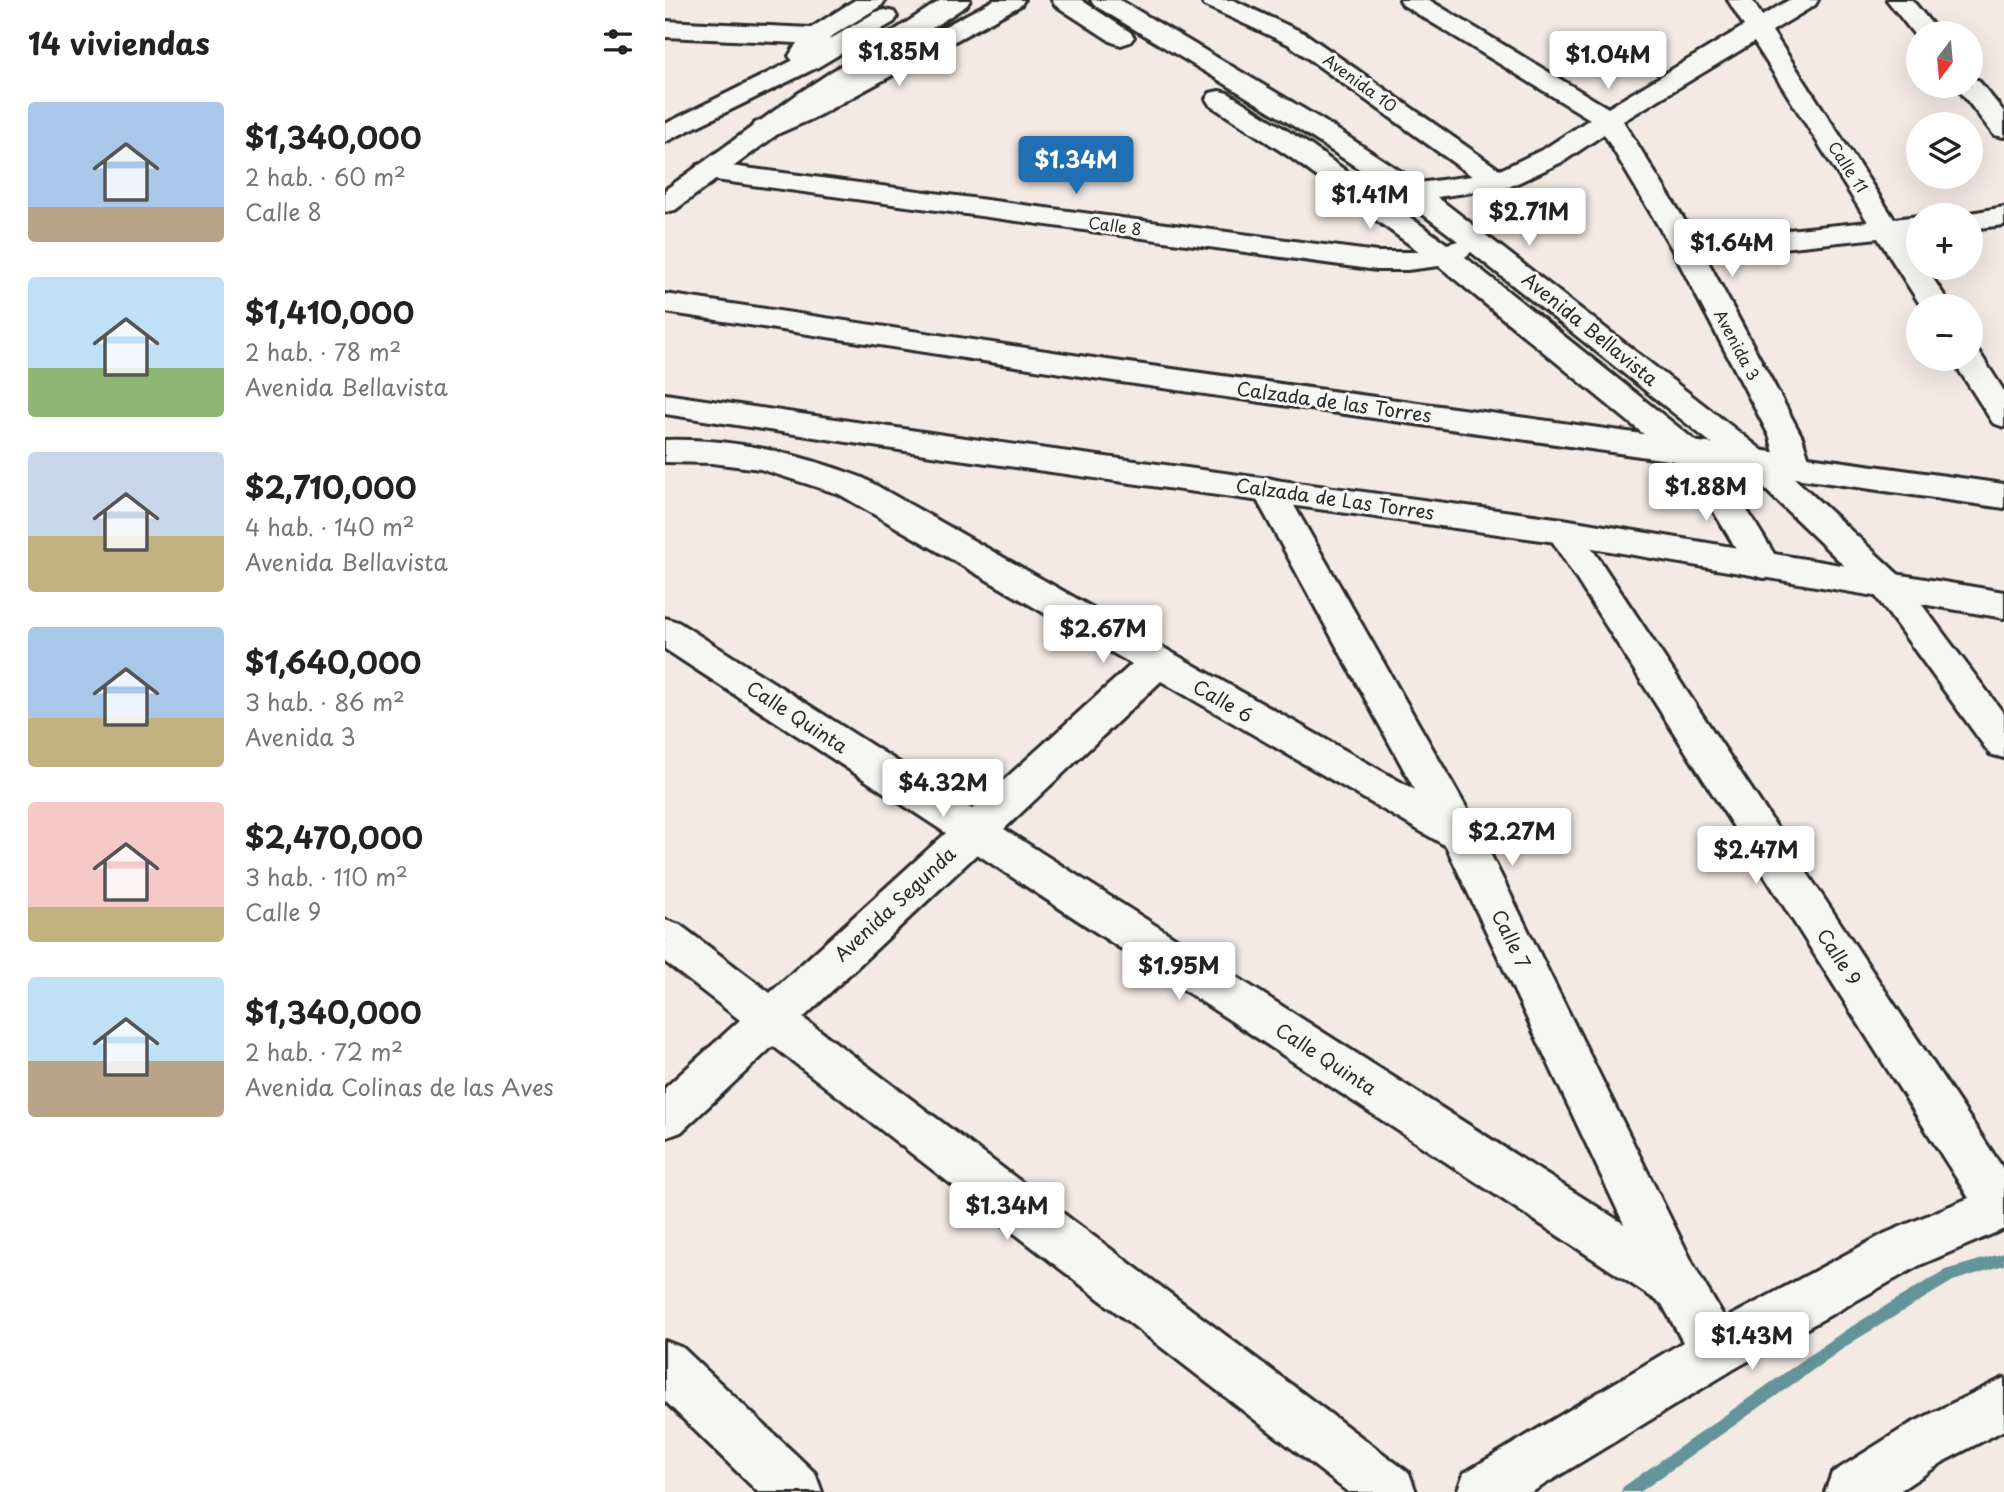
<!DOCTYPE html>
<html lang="es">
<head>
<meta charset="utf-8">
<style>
	:root { --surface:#fff; --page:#f6f6f6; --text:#222; --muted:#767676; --accent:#1f6fb2 }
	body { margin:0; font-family:"Playpen Sans",sans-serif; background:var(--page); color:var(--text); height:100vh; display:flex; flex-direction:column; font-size:26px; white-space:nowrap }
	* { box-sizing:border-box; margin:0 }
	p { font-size:23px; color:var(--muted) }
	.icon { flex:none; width:38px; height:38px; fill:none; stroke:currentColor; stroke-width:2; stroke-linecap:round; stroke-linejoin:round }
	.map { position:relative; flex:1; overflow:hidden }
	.side { display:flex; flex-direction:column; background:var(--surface); width:665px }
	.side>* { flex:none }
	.needle { width:46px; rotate:196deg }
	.controls { position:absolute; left:1241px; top:21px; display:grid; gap:14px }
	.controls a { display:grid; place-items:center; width:77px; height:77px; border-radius:50%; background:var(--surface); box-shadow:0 7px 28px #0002; font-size:35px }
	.price { position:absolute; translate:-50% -60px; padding:0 16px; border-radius:7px; background:#fff; color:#222; font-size:23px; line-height:46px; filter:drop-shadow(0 2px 4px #0008) }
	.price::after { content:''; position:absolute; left:50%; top:42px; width:21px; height:16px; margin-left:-10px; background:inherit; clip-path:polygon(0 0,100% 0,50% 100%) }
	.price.on { background:var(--accent); color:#fff }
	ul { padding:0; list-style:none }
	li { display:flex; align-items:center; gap:21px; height:175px; padding:0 28px }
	li span { display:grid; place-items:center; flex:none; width:196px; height:140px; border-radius:7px; color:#555 }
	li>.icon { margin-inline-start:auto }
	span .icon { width:84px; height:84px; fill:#fffc; stroke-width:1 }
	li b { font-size:30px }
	h2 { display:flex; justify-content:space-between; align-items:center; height:84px; padding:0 28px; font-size:30px }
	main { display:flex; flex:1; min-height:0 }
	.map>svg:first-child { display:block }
</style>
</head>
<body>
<main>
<section class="side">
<h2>14 viviendas<svg class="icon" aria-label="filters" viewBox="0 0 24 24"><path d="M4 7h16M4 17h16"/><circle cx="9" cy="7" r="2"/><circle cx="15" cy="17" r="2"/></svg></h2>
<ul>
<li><span style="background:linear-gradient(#a9c7e8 75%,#b9a48a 0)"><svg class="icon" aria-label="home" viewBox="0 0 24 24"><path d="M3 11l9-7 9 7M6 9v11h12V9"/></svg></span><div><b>$1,340,000</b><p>2 hab. · 60 m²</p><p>Calle 8</p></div></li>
<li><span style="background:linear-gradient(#bfe0f5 65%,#8fb573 0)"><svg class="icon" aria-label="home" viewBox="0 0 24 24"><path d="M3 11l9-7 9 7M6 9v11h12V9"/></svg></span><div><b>$1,410,000</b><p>2 hab. · 78 m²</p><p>Avenida Bellavista</p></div></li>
<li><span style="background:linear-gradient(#c9d6e8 60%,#c2b280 0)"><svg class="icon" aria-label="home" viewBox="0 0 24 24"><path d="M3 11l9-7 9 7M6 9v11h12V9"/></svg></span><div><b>$2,710,000</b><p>4 hab. · 140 m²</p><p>Avenida Bellavista</p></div></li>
<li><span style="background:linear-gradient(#a9c7e8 65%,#c2b280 0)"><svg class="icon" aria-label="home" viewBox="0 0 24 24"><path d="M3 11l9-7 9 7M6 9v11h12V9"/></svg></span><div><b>$1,640,000</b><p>3 hab. · 86 m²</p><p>Avenida 3</p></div></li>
<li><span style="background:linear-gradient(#f6c9c9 75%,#c2b280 0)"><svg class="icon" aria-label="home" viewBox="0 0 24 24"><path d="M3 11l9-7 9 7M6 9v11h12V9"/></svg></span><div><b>$2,470,000</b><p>3 hab. · 110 m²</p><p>Calle 9</p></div></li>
<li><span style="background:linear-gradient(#bfe0f5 60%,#b9a48a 0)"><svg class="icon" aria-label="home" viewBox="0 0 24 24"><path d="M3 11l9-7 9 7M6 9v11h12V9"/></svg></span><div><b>$1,340,000</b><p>2 hab. · 72 m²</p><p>Avenida Colinas de las Aves</p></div></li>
</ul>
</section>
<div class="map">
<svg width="1339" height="1492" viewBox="0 0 1339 1492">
	<rect width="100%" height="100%" fill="#f4e9e3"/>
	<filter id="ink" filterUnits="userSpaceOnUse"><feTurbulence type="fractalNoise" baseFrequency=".0143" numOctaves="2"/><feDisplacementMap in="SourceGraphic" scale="14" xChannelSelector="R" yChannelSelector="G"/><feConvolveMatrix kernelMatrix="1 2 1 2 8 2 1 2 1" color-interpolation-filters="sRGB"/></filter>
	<g filter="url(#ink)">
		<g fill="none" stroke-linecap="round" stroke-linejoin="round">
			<!-- stream -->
			<path fill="#639499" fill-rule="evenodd" d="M1339,1253v12l-51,16 -99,60 -214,151h-19l2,-5 221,-156 101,-61z"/>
			<!-- street casing -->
			<g stroke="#2b2b2b" stroke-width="6">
				<g id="street">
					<path d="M190,0h30l-3,5 -50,31 -21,25 -9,3 -9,-3 -4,-5 8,-13 -132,-6v-16l146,7z"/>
					<path d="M329,0h30l-3,5 -209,114 -37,16 -10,2 -10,-2 -3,-6 3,-6 39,-16z"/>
					<path d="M387,0h29l49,32 4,5 -4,5 -9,3 -9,-3 -57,-37z"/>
					<path d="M426,0h29l204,121 94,62 54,-7 -184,-132 -84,-39 -3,-5h32l73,34 194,136 44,-21 46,-30 -187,-114 -3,-5h29l179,108 136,-82 -16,-26h24l10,16 27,-16h29l-3,5 -43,26 122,188 24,-3v18l-13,1 13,20v13h8l25,38h-30l-43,-68 -173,18 97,181 9,29 -5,8 -13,3 108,100 103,137v44l-14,-4 -115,-159 -131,-126 -273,-217 -6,5 233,186 31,38 47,76 6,9 -6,9 -12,3 -12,-3 -47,-78 -31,-38 -235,-193 -32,4h-30l-669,-91 -10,-2 -4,-6 4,-6 10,-2 669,89h43l-130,-95 -80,-52 -4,-6 4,-6 9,-2 9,2 82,52 137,99 11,-3c-114,-90 -240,-161 -364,-236zM1089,42l114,180 -172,17 -73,-118zM939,134l68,115 98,188 6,24 -339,-264 72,-10 55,-26z"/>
					<path d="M1222,0h25l27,33h-21l-1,5z"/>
					<path d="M1306,79l7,1 26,32v25l-10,-2 -38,-49h15z"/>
					<path d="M1339,207v18l-33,4v-14h-11z"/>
					<path d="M1306,350l8,2 25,39v36l-11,-4 -41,-64h19z"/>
					<path d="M0,440c69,-2 134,14 198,38l552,312 -164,-301 5,-8 12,-3 12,3 195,342 221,447 29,49 161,-86 83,-35 -423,-667 5,-8 12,-4 12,4 429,647v59l-84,36 -186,104 -202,123h-75l7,-19 219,-131 -21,-38 -685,-450 -174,164 606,455 7,19h-68l-575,-446 -92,86 -16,6v-50l75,-68 -75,-58v-42l15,5 90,68 176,-160 -281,-184v-31l13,4 294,187 160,-145 -293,-170 -79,-25 -48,-6 -47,-1zM496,681l285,165 178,378 -620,-395z"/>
					<path d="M0,1341l18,7 132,125 7,19h-64l-93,-91z"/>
					<path d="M1339,1378v52l-58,30 -48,32h-73l7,-19 78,-49z"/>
				</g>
			</g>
			<!-- primary casing -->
			<g stroke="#2b2b2b" stroke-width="6">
				<g id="primary">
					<path d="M276,0h29l-3,5 -149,99 -143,106 -10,2v-22l134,-97z"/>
					<path d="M220,10l9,2 3,5 -3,5 -76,45 -153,75v-18l135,-67 76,-45z"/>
					<path d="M0,294l435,65 904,125v24l-904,-129 -435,-67z"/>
					<path d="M0,394l286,42 612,83 441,73v26l-441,-75 -612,-85 -286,-44z"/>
				</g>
			</g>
			<!-- street -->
			<use href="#street" fill="#f6f6f2" fill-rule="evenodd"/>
			<!-- primary -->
			<use href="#primary" fill="#f6f6f2" fill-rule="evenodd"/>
		</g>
	</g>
	<g text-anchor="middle" stroke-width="6" stroke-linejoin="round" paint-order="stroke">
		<!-- far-street labels -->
		<g font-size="16" fill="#2b2b2b" stroke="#f6f6f2">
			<text transform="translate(695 83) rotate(36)" y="6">Avenida 10</text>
			<text transform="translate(1183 167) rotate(57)" y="6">Calle 11</text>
			<text transform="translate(450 226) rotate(8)" y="6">Calle 8</text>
			<text transform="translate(1072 345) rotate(62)" y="6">Avenida 3</text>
		</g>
		<!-- street labels -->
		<g font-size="19" fill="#2b2b2b" stroke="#f6f6f2">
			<text transform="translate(925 329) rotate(39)" y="7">Avenida Bellavista</text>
			<text transform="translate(669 402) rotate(8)" y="7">Calzada de las Torres</text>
			<text transform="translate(670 499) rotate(8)" y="7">Calzada de Las Torres</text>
			<text transform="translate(558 701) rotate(30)" y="7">Calle 6</text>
			<text transform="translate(132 717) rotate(33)" y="7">Calle Quinta</text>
			<text transform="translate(230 904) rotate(-43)" y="7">Avenida Segunda</text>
			<text transform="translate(846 939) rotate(64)" y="7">Calle 7</text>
			<text transform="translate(1174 957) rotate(57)" y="7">Calle 9</text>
			<text transform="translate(661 1059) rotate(33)" y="7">Calle Quinta</text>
		</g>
	</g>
</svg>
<div class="controls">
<a><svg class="needle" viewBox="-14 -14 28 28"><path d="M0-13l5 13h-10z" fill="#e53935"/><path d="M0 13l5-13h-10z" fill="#767676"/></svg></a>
<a><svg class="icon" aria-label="layers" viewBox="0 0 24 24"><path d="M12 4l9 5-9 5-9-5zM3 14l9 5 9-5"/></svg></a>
<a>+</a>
<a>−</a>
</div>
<b class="price" style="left:234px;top:88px">$1.85M</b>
<b class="price" style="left:943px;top:91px">$1.04M</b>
<b class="price on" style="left:411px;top:196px">$1.34M</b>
<b class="price" style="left:705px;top:231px">$1.41M</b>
<b class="price" style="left:864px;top:248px">$2.71M</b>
<b class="price" style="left:1067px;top:279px">$1.64M</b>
<b class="price" style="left:1041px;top:523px">$1.88M</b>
<b class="price" style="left:438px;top:665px">$2.67M</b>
<b class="price" style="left:278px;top:819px">$4.32M</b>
<b class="price" style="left:847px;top:868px">$2.27M</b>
<b class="price" style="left:1091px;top:886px">$2.47M</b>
<b class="price" style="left:514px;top:1002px">$1.95M</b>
<b class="price" style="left:342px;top:1242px">$1.34M</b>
<b class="price" style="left:1087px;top:1372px">$1.43M</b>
</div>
</main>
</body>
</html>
